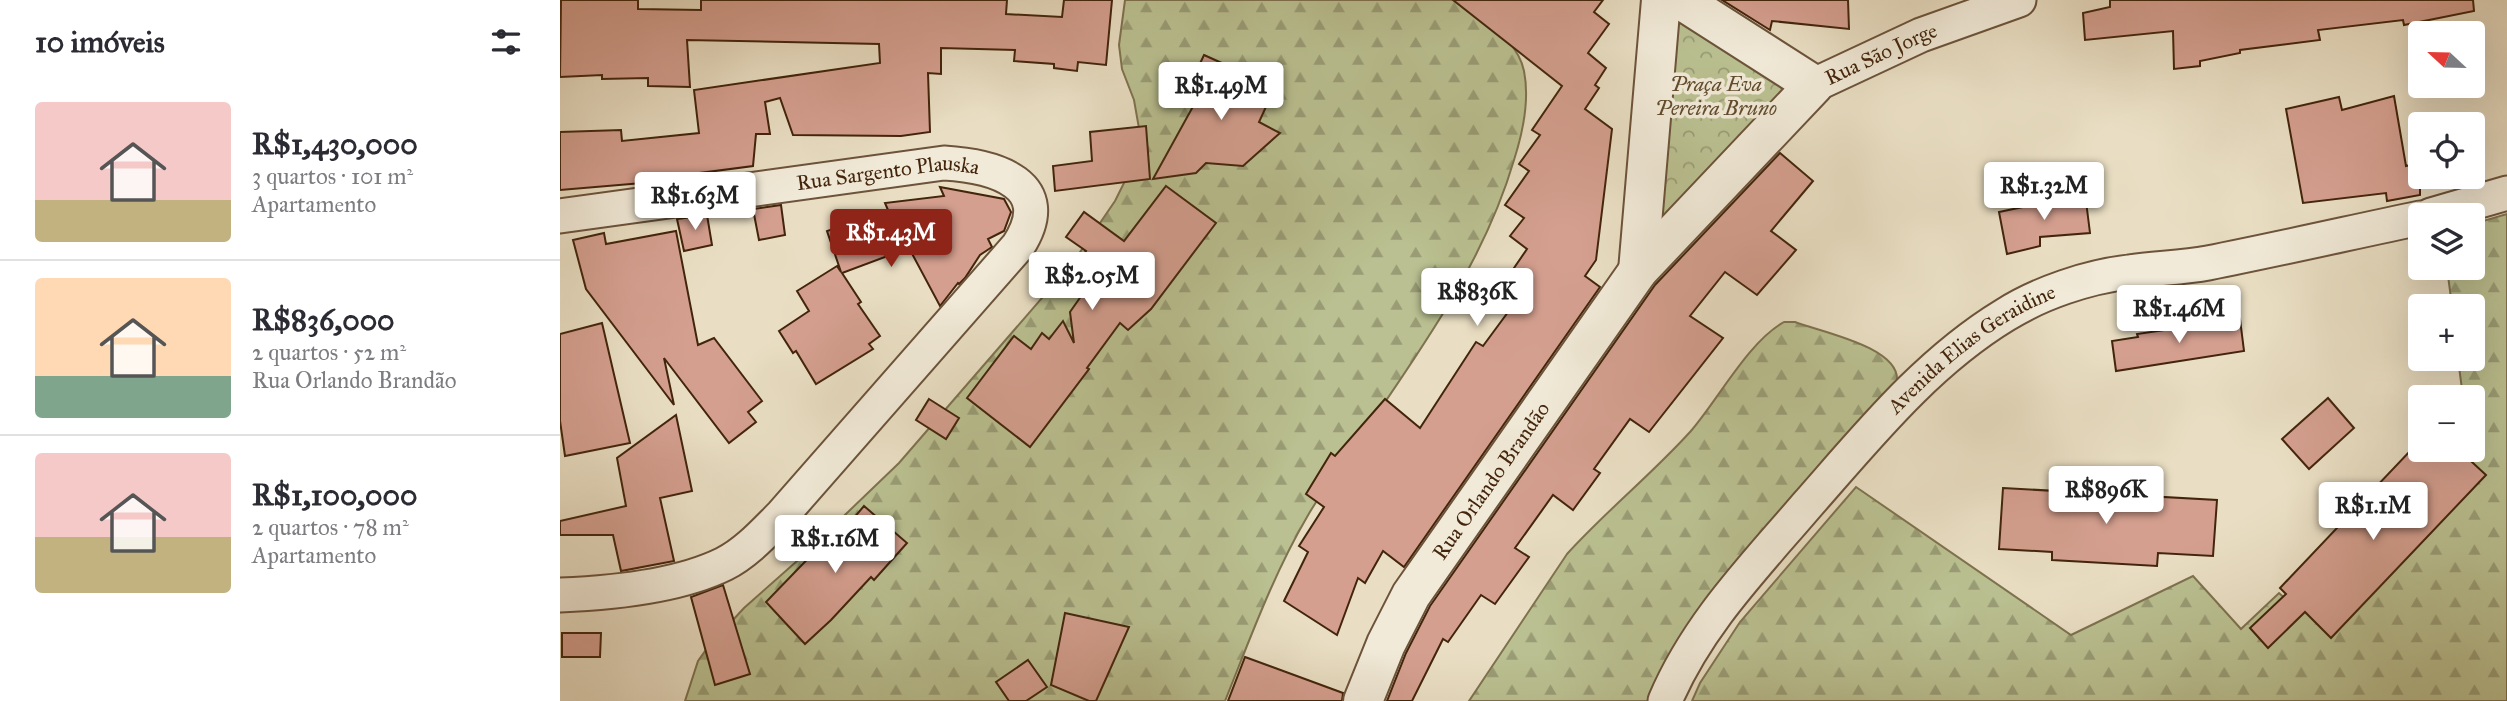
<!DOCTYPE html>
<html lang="pt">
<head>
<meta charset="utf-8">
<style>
	:root { --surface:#fff; --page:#f2f2f3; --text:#2b2b33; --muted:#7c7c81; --line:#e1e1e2; --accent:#8f2418 }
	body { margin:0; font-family:"IM FELL Great Primer",serif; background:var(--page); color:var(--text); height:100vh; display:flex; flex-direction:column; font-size:26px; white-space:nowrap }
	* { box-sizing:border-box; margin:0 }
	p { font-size:23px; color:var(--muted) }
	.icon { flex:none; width:38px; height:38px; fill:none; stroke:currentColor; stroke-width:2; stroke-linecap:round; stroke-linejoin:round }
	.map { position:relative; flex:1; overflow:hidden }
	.panel { display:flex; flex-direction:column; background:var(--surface); width:560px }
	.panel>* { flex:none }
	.needle { width:46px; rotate:292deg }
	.fabs { position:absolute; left:1848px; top:21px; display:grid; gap:14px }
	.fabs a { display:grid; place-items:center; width:77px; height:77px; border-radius:7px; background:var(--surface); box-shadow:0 7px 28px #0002; font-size:35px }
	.price { position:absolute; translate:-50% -60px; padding:0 16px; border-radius:7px; background:#fff; color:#222; font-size:23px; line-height:46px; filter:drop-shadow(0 2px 4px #0008) }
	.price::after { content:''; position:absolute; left:50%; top:42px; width:21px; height:16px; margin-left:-10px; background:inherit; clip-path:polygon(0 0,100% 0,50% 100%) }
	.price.current { background:var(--accent); color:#fff }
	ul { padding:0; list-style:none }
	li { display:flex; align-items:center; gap:21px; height:175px; padding:0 35px }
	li+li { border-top:2px solid var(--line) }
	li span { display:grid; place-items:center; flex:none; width:196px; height:140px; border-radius:7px; color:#555 }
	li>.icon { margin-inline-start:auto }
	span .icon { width:84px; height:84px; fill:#fffc; stroke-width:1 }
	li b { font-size:30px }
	h2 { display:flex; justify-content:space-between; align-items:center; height:84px; padding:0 35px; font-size:30px }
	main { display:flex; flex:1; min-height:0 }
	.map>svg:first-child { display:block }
</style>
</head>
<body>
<main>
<section class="panel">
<h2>10 imóveis<svg class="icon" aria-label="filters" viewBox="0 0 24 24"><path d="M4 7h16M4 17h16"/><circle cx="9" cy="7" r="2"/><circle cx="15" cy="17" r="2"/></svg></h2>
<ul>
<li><span style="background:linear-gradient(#f6c9c9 70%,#c2b280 0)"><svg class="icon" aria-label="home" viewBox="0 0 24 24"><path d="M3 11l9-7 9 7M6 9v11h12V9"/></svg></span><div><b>R$1,430,000</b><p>3 quartos · 101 m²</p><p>Apartamento</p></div></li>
<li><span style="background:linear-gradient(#ffd9b3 70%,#7fa58c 0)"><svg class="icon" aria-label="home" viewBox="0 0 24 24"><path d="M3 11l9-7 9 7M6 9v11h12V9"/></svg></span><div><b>R$836,000</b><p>2 quartos · 52 m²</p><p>Rua Orlando Brandão</p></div></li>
<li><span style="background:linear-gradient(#f6c9c9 60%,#c2b280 0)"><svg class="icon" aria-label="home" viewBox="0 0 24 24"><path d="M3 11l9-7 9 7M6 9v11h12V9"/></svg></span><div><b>R$1,100,000</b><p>2 quartos · 78 m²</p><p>Apartamento</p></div></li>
</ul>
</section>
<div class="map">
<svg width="1947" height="701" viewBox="0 0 1947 701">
	<defs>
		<pattern id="forest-firs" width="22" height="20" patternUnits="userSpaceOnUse" patternTransform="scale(1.75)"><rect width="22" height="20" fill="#bac091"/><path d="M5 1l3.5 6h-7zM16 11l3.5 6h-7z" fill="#999c75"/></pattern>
		<pattern id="park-crowns" width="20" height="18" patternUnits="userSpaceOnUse" patternTransform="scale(1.75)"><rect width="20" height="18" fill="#bac091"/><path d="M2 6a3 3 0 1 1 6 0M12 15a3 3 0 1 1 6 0" fill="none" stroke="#999c75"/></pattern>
	</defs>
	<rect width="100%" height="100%" fill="#e9dec3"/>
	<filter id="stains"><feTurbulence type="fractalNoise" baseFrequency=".00286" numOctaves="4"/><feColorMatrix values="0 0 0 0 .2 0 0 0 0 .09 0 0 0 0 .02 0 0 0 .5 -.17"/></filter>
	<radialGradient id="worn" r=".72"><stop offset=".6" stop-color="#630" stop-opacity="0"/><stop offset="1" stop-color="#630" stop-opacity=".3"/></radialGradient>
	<!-- forest -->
	<g fill="url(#forest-firs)" stroke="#7e724e" stroke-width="2">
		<path d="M565,0h339c21,20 54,41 60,71 6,30 -1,61 -10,89 -31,106 -98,196 -159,286 -16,24 -34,46 -48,71 -34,58 -57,122 -82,184h-540l13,-40 10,-14 36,-39 53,-47 102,-98 175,-202 41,-60 17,-34 8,-33 -6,-34 -12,-31 -3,-24z"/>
		<path d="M1947,214v487h-815l8,-18 40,-61 116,-135 215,148 122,-59 48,53 38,-36 22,20 160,-163h12v-53h-10l-5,-38h15v-53h-21l-5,-38h26v-44z"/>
		<path d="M1224,322h11c26,10 105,25 102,59l-247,320h-181l98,-147c39,-43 84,-79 123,-122 28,-32 58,-90 94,-110z"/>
	</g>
	<!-- park -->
	<path fill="url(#park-crowns)" stroke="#7e724e" stroke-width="2" d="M1101,0l153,85 -176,186z"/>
	<!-- building -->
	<g fill="#d49f8f" stroke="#43250c" stroke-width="2">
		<path d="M1,0h77v9l63,1v-10h306l-1,14 56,3 2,-17h48l-6,65 -28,-3 -1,9 -23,-3v-4l-40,-3 1,-11 -74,-2v26l-13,-1 2,59 -29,4 -108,-1 -13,-37 -15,4 5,32h-14l-3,32 -53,7v4l-22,3 -118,10v-58l61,-2 1,11 77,-8 -5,-43 186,-27 -1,-19 -192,-4 3,47 -42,-1v-8l-46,1v-4l-42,2z"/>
		<path d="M893,0h150l-9,12 15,12 -21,29 18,15 -11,17 4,3 -14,21 27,20 -16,131 -11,16 15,11 -196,280 -21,-16 -18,32 -7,-5 -21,57 -53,-34 24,-49 -9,-6 25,-39 -18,-13 25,-41 4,3 50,-57 35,29 56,-86 7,4 31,-42 -6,-5 17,-23 -11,-8 13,-19 -17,-13 14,-18 -19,-13 24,-34 -10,-7 21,-29 -8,-5 30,-44z"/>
		<path d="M1162,0h126l1,29 -77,-8 -2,9z"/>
		<path d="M1550,0h363l1,11 -70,14 -1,-5 -85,10 2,10 -80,10v3l-40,8v5l-26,3 -1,-38 -88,9 -2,-27 27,-6z"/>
		<path d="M644,55l71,32 -16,35 21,11 -37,33 -37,-3 -10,10 -43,6 48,-87 -12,-5z"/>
		<path d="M1834,96l12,70 14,-3v32l-33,6 -1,-8 -83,10 -17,-94 53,-12 3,13z"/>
		<path d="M586,126l4,53 -95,12 -2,-25 39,-5 -2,-29z"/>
		<path d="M1220,153l33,28 -42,50 25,19 -39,45 -32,-23 -35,44 33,22 -74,94 -19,-13 -36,50 6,4 -27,37 -20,-15 -38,53 14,9 -34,47 -14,-9 -33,47 -5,-3 -31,62h-25l19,-48 24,-47 225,-321z"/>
		<path d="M606,186l50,37 -65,86 -23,21 -8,-7 -33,45 2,1 -59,78 -63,-49 47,-62 17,13 11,-16 7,6 14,-18 11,22 -4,-31 14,-20 -18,-15 20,-26 -20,-14 18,-25 40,29z"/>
		<path d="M380,187l64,12 7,13 -7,19 -16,8 4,8 -12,8 -15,23 -6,6 -1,-1 -18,23 -31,-58 -67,25 19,29 -3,2 22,32 -11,8 4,5 -57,35 -20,-33 -3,2 -14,-22 30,-20 -12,-20 40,-25 4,6 -14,-41 61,-21 -3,-7 59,-7z"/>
		<path d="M1525,193l5,40 -50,4v9l-33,8 -8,-42 57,-12 -1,-3z"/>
		<path d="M221,205l4,30 -26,5 -6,-31z"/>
		<path d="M147,215l5,30 -28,6 -7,-32z"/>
		<path d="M116,231l22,114 16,-7 48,63 -14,11 8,10 -27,21 -65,-85 10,47 -88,-116 -13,-49 31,-7 2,11z"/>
		<path d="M1680,319l4,32 -128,20 -4,-30 26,-4 -1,-3z"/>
		<path d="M42,323l28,120 -65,13 -5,-35v-87z"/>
		<path d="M1768,398l26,30 -45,41 -27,-30z"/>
		<path d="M369,399l30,19 -13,21 -30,-19z"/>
		<path d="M116,415l16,76 -32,7 14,63 -53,10 -8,-36h-53v-14l66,-15 -9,-48z"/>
		<path d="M1851,450h48l27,25 -155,163 -26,-26 -37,36 -18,-20 36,-34 -6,-6z"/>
		<path d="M1443,488l214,12 -4,56 -55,-3 -1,13 -105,-6v-8l-53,-3z"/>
		<path d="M304,506l43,37 -33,37 -3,-3 -40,43 -26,24 -39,-42 59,-61 5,5z"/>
		<path d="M163,585l27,89 -35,11 -24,-88z"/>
		<path d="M505,613l64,14 -33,74h-7l-38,-16z"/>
		<path d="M2,633h39l-1,24h-38z"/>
		<path d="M685,657l98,36 -1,8h-114z"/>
		<path d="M468,660l19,27 -21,14h-17l-13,-19z"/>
	</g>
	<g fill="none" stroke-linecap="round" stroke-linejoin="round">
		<!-- minor casing -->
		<g stroke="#6c533a" stroke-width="37">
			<g id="minor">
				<path id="s1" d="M1254,85l107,-50 98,-35"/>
				<path d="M1871,215l76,-22"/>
				<path id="s2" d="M0,216l384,-53c51,3 114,21 74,83l-236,269c-18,18 -36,38 -58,49 -47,23 -112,29 -164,31"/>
				<path id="s3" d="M1105,701c32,-76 89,-134 142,-196 60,-68 119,-142 198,-190 35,-22 82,-38 124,-43 26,-4 53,-4 79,-9 71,-14 141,-30 212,-45"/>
			</g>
		</g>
		<!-- tertiary casing -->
		<g stroke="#6c533a" stroke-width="42">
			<g id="tertiary">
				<path d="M1078,271l23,-271"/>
				<path id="s4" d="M803,701l23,-57 25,-49 227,-324 176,-186 -133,-85"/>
			</g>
		</g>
		<!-- minor -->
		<use href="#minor" stroke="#f1ead8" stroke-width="33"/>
		<!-- tertiary -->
		<use href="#tertiary" stroke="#f1ead8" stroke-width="38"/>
	</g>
	<g text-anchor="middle" stroke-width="7" stroke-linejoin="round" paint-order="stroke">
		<!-- street labels -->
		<g font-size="21" fill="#43250c" stroke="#f1ead8">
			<text dy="7" stroke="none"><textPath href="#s1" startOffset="74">Rua São Jorge</textPath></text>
			<text dy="7" stroke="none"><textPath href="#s2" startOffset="331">Rua Sargento Plauska</textPath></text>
			<text dy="7" stroke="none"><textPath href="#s3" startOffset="472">Avenida Elias Geraidine</textPath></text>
			<text dy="7" stroke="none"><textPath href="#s4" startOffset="256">Rua Orlando Brandão</textPath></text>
		</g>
		<!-- park labels -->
		<g font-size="21" font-style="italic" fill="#614c2d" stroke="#f1ead8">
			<text x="1156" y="91">Praça Eva<tspan x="1156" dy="24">Pereira Bruno</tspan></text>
		</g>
	</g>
	<rect width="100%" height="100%" filter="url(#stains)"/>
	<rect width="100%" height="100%" fill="url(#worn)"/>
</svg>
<div class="fabs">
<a><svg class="needle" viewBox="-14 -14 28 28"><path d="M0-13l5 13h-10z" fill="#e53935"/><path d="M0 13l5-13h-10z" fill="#7c7c81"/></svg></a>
<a><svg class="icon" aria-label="locate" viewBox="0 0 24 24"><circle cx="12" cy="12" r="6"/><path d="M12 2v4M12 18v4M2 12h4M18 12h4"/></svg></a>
<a><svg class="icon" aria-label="layers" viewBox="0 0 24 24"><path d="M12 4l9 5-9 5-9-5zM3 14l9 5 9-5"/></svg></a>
<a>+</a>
<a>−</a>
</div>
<b class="price" style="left:661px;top:122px">R$1.49M</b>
<b class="price" style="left:1484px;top:222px">R$1.32M</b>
<b class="price" style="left:135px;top:232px">R$1.63M</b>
<b class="price current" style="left:331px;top:269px">R$1.43M</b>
<b class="price" style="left:532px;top:312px">R$2.05M</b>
<b class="price" style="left:917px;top:328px">R$836K</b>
<b class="price" style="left:1619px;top:345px">R$1.46M</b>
<b class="price" style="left:1546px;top:526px">R$896K</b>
<b class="price" style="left:1813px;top:542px">R$1.1M</b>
<b class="price" style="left:275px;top:575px">R$1.16M</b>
</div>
</main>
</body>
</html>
